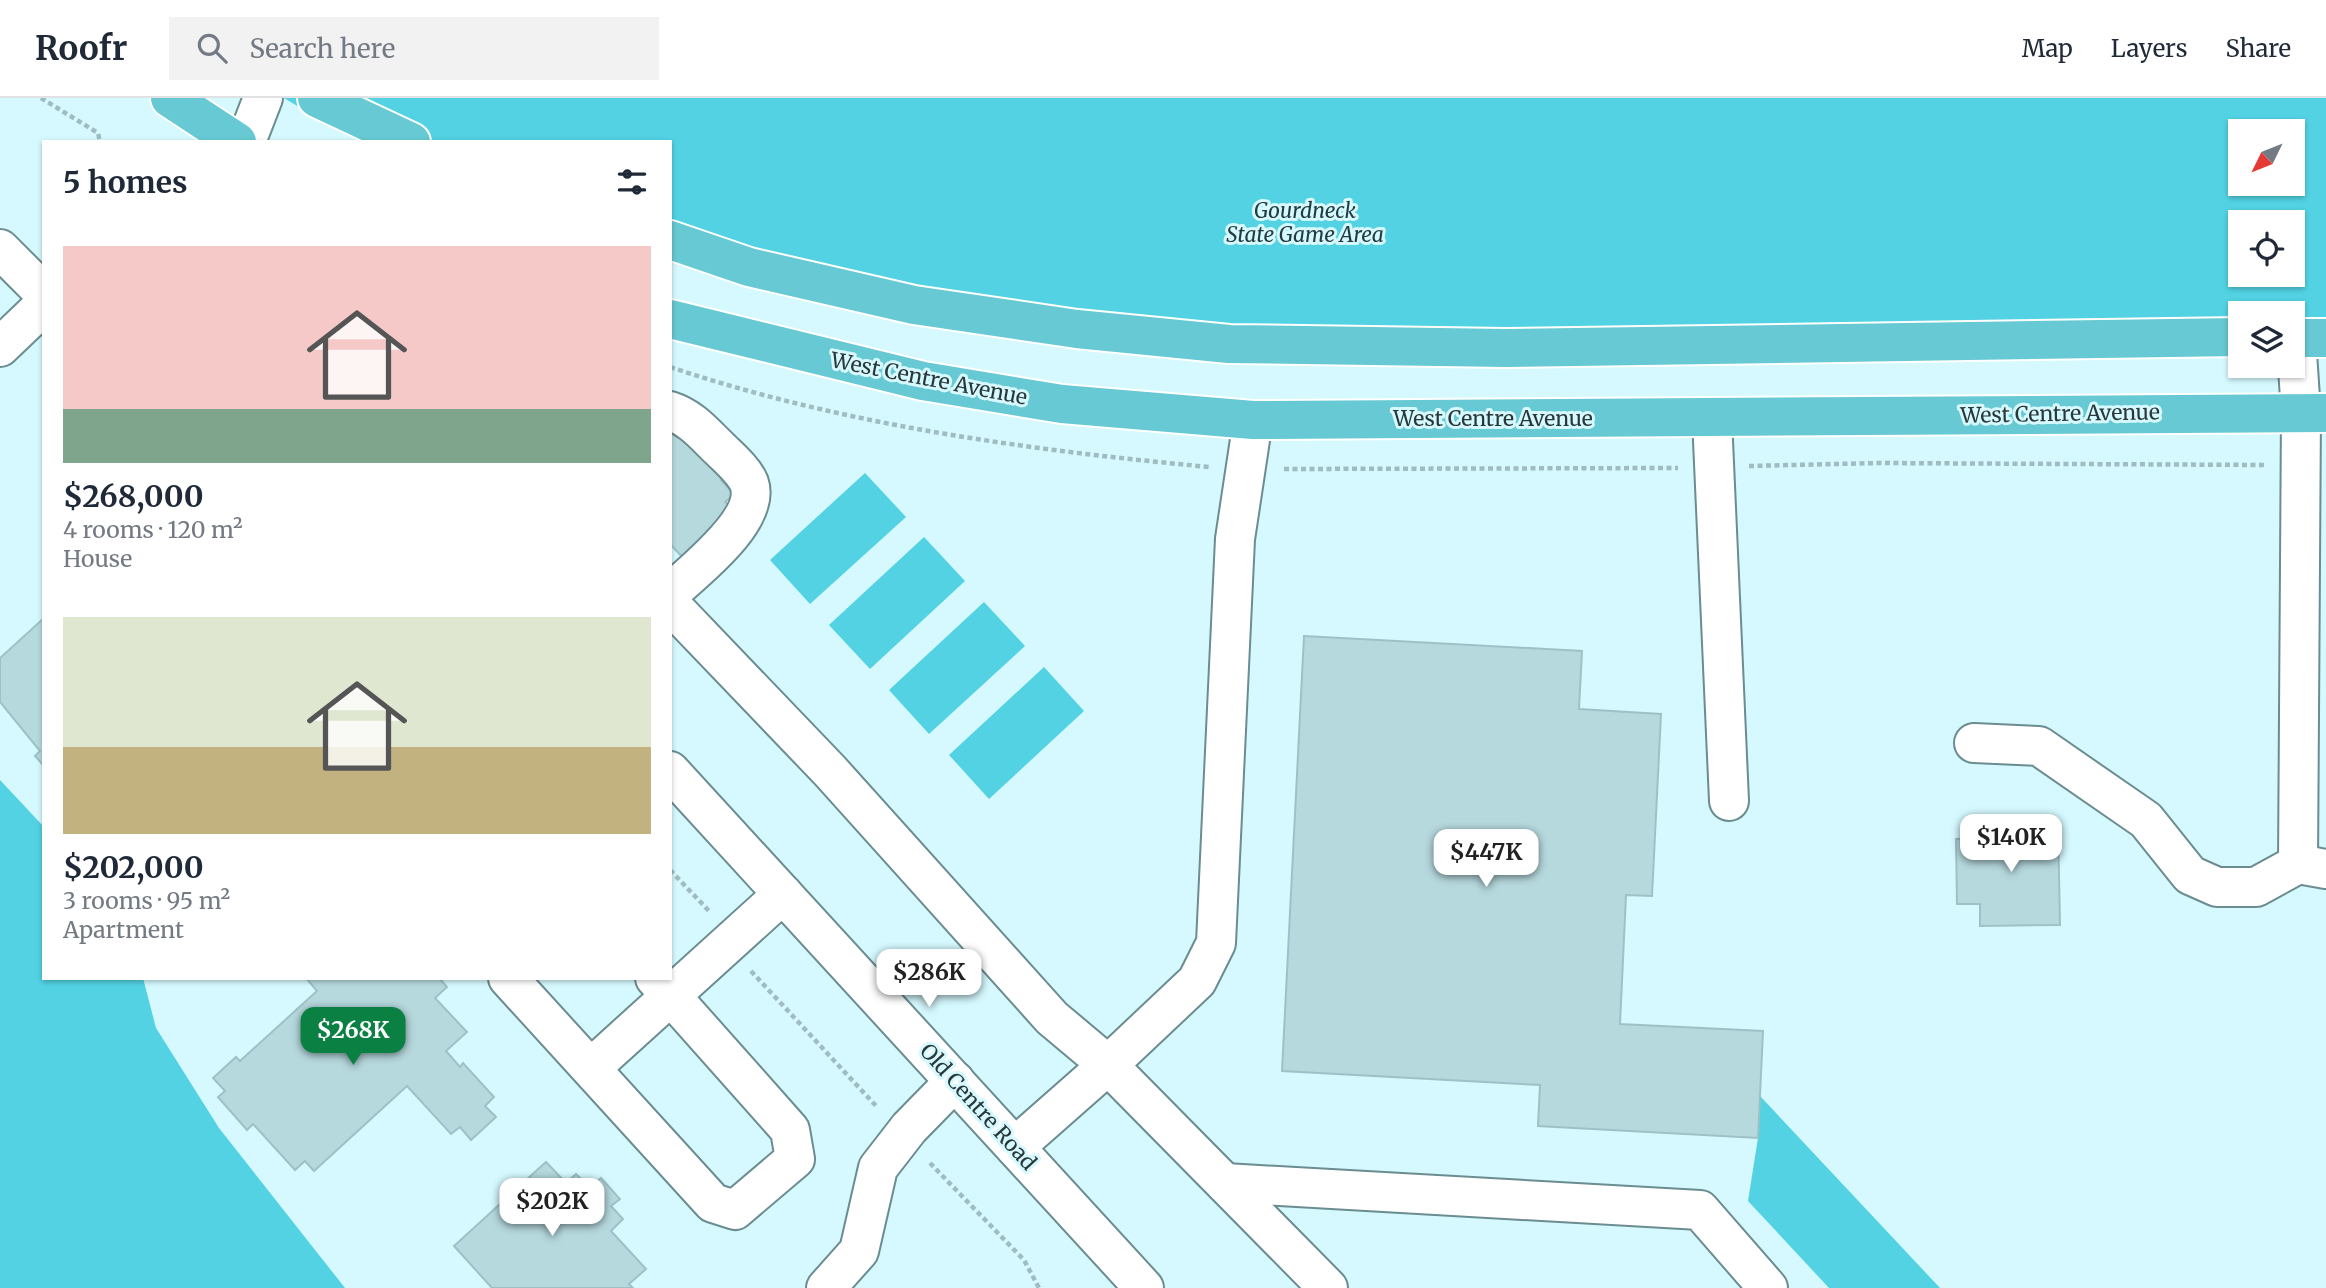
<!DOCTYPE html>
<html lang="en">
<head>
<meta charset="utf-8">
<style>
	:root { --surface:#fff; --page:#f2f2f3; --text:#1f2937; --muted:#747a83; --line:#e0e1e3; --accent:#0b8043 }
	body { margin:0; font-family:Merriweather,serif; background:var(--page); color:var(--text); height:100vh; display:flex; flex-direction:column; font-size:26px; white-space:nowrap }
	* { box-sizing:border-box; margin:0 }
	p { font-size:23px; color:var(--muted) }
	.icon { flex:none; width:38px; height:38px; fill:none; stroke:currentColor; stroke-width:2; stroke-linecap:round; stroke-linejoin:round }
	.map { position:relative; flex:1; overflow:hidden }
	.drawer { position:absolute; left:42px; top:42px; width:630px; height:840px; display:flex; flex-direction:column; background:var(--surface); border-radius:0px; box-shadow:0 2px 5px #0004 }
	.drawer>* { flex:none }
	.needle { width:46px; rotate:227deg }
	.buttons { position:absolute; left:2228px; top:21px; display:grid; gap:14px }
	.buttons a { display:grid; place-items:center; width:77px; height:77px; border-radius:0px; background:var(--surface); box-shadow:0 2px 5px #0004; font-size:35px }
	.price { position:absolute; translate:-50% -60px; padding:0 16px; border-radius:14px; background:#fff; color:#222; font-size:23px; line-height:46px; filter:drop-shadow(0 2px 4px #0008) }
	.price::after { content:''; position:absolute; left:50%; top:42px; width:21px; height:16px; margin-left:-10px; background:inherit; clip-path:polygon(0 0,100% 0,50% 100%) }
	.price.current { background:var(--accent); color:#fff }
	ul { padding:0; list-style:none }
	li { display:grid; align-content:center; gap:14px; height:371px; padding:0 21px }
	li span { display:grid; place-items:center; height:217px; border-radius:0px; color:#555 }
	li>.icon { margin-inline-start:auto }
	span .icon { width:126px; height:126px; fill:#fffc; stroke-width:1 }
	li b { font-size:30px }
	h2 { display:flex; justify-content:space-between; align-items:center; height:84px; padding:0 21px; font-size:30px }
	header { display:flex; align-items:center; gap:42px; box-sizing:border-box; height:98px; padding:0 35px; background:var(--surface); border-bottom:2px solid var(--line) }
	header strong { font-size:33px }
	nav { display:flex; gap:38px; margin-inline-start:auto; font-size:24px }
	.search { width:490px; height:63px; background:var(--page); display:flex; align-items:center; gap:18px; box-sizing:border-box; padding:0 24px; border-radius:0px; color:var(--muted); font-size:26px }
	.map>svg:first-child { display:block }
</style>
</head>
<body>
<header>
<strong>Roofr</strong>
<div class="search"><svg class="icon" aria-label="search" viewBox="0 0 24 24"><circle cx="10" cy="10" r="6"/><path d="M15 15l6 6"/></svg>Search here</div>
<nav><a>Map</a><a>Layers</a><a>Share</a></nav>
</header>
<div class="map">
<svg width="2326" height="1190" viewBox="0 0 2326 1190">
	<rect width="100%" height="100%" fill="#d5f9fe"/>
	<!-- green -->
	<g fill="#52d2e3" fill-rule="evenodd">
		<path d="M284,0h2042v251h-33l-1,-36h-52v36h-1133l-437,-91v-116h-286l-85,-35zM2240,33h52v53h-52zM2240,124h52v53h-52z"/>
		<path d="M865,375l41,44 -96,87 -40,-44z"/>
		<path d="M924,439l41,44 -95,88 -41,-44z"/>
		<path d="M984,504l41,44 -96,88 -40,-44z"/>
		<path d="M1044,569l40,44 -95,88 -40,-44z"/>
		<path d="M0,682l44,47v151h99l13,50 63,100 126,160h-345z"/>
		<path d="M1760,998l180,192h-111l-81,-87 10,-63z"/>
	</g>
	<!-- building -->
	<g fill="#b6d9de" stroke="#9ec1c6" stroke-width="2">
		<path d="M670,322l62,50 -11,10 13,14 -9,8 13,13 -51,47 -17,-18z"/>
		<path d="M44,520v148l-9,-10 5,-5 -40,-49v-44z"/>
		<path d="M1304,538l278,15 -3,58 82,5 -9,182 -26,-1 -6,129 143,7 -5,107 -220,-12 2,-41 -258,-14z"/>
		<path d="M1978,725h80l2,102 -80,1v-22h-23l-1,-65 22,-1z"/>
		<path d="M306,880h133l8,9 -12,11 32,34 -21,19 14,16 3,-4 31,34 -9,9 11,11 -25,23 -11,-13 -9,7 -44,-48 -93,85 -9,-10 -10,9 -42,-46 -6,6 -29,-33 7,-6 -12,-13 23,-21 4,4 77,-70z"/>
		<path d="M546,1064l20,21 10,-9 14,14 11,-10 19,21 -9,7 12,13 -12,12 35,38 -17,15 4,4h-141l-38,-42z"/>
	</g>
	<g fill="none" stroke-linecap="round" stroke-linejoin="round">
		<!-- minor casing -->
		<g stroke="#6b8c90" stroke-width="42">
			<g id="minor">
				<path d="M246,44l17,-44"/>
				<path d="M0,151l44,44"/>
				<path d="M2296,240l5,75 -3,451 28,5"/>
				<path d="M0,249l44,-42"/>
				<path d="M670,313c22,7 35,24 51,39 9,9 23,21 28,33 13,36 -55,88 -79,110"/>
				<path d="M1712,320l17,383"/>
				<path d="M670,506l160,167 222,247 56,47 220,223"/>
				<path d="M1974,645l65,3 107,74 44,55 27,12h39l42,-23"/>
				<path d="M670,673l474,517"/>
				<path d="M508,880l205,225 22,7 60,-51 -5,-29 -135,-152"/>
				<path d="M591,970l192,-174"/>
				<path d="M1015,1049l93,-82 89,-84 19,-38 19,-404 18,-119"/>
				<path d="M1225,1085l475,27 68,78"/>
				<path d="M826,1190l33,-37 19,-83 31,-40 46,-47"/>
			</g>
		</g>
		<!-- major casing -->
		<g stroke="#fff" stroke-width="42">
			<g id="major">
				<path d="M170,0l67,44"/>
				<path d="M317,0l94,44"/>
				<path d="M670,142l79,27 165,38 163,24 152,15 277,4 734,-11"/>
				<path d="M670,221l253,62 139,23 191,16 1073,-7"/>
				<path d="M2292,240h34"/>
			</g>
		</g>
		<!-- path -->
		<g stroke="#9fbcc0" stroke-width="4.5" stroke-dasharray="5 3.5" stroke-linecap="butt">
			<path d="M41,0l57,35 2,9"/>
			<path d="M670,269c173,58 358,83 539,100"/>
			<path d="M1749,368l130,-3 387,2"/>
			<path d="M1284,371l394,-1"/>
			<path d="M670,772l39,41"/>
			<path d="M751,873l127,137"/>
			<path d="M930,1065l94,97 15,28"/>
		</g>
		<!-- minor -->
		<use href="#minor" stroke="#fff" stroke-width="38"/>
		<!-- major -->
		<use href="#major" stroke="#67c9d3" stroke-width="38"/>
	</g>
	<g text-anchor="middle" stroke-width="6" stroke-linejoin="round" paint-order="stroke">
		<!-- park labels -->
		<g font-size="21" font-style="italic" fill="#223b3e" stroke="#d5f9fe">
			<text x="1305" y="120">Gourdneck<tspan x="1305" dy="24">State Game Area</tspan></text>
		</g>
		<!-- street labels -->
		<g font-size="21" fill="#293739" stroke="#d5f9fe">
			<text transform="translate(929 281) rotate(11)" y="7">West Centre Avenue</text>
			<text transform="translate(2060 316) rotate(-1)" y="7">West Centre Avenue</text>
			<text x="1493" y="328">West Centre Avenue</text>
			<text transform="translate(978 1009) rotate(48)" y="7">Old Centre Road</text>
		</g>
	</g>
</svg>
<div class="buttons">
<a><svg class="needle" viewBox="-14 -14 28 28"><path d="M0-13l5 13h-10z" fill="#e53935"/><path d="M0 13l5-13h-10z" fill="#747a83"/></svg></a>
<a><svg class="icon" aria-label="locate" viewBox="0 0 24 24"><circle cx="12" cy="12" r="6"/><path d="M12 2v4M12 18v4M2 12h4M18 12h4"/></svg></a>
<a><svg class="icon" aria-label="layers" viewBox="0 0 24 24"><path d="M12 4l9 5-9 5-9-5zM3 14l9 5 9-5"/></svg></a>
</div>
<b class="price" style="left:2011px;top:776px">$140K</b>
<b class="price" style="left:1486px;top:791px">$447K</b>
<b class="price" style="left:929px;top:911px">$286K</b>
<b class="price current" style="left:353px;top:969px">$268K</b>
<b class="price" style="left:552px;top:1140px">$202K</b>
<section class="drawer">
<h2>5 homes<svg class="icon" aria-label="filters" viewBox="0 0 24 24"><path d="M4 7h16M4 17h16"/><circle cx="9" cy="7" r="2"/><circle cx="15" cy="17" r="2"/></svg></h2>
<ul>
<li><span style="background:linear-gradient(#f6c9c9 75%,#7fa58c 0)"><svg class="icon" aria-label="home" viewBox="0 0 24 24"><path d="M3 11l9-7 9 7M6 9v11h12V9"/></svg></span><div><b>$268,000</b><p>4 rooms · 120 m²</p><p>House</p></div></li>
<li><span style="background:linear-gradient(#dfe7d0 60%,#c2b280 0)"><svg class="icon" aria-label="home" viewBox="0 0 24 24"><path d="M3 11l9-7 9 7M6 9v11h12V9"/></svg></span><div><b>$202,000</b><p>3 rooms · 95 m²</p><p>Apartment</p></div></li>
</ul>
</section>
</div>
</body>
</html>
